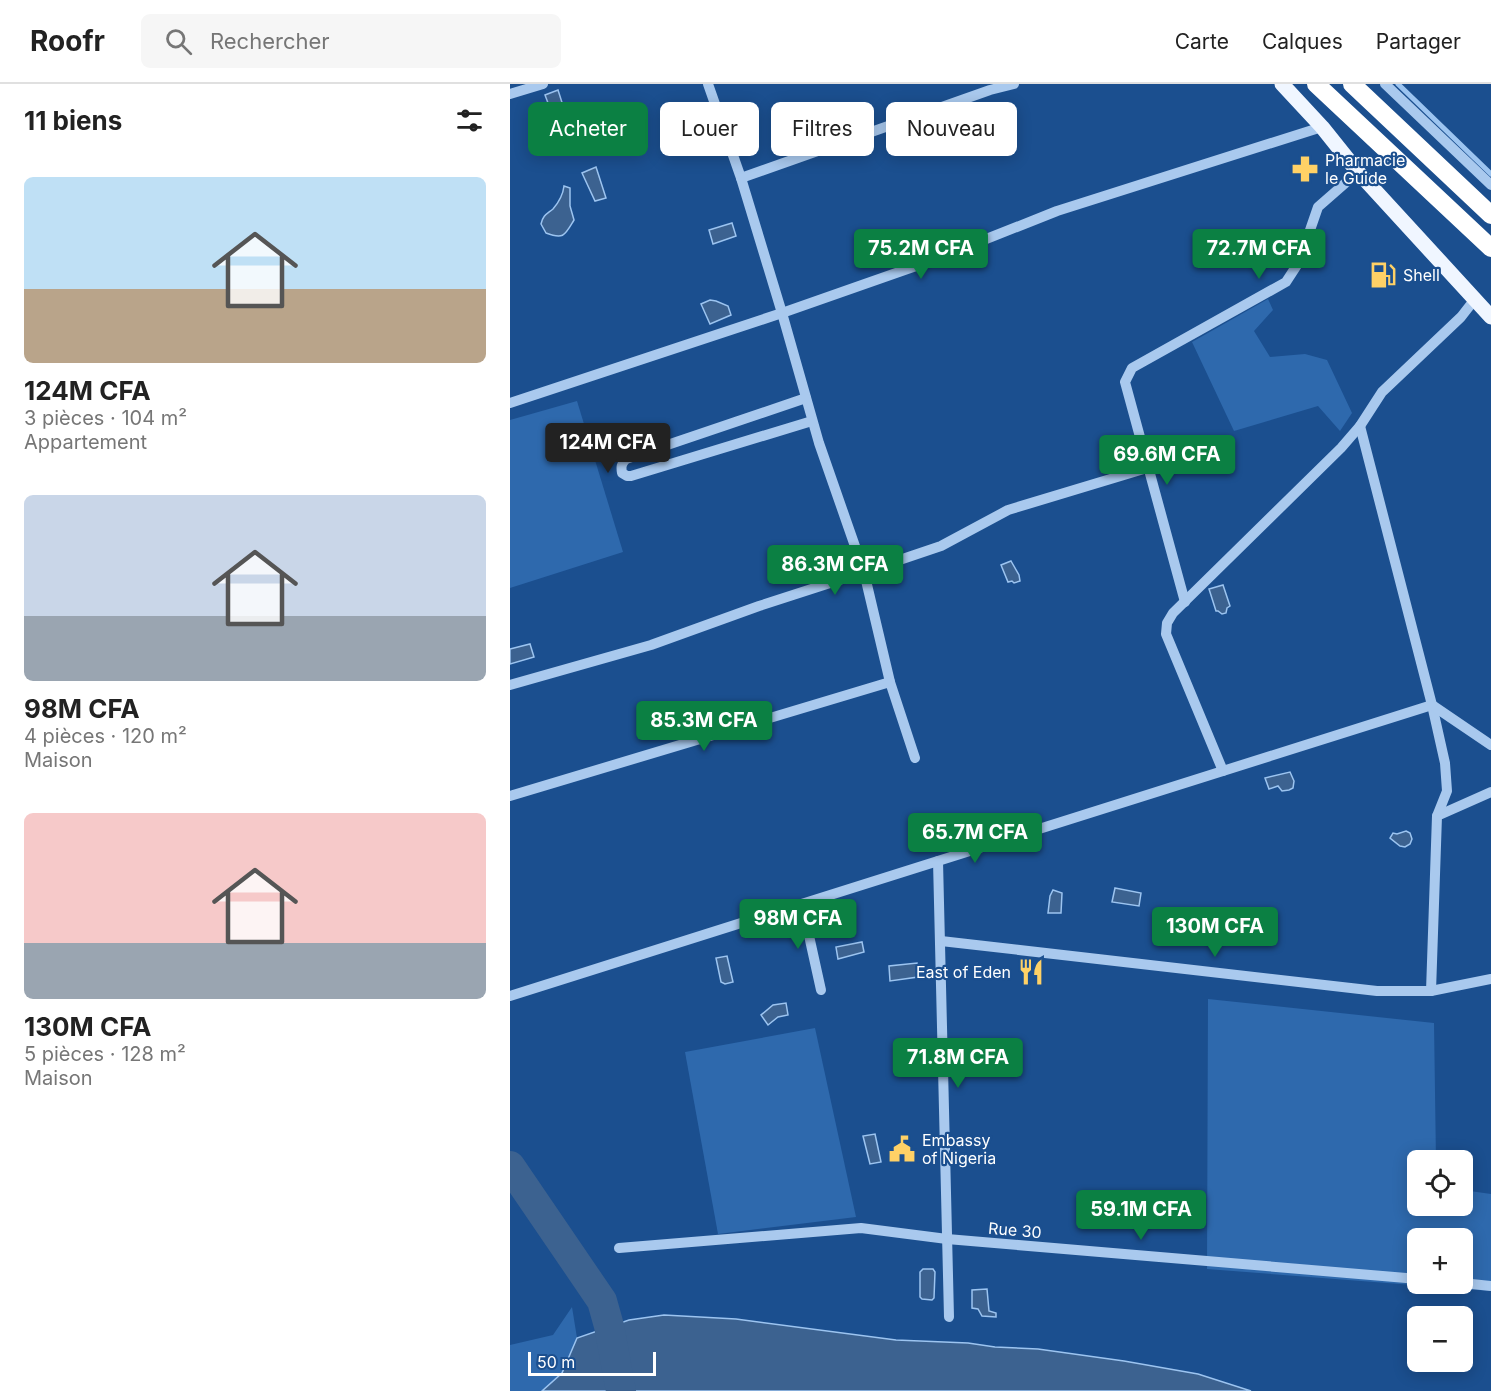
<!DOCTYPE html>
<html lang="fr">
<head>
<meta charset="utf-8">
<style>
	:root { --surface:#fff; --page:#f6f6f6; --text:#222; --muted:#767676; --line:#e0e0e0; --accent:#0b8043 }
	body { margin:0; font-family:Inter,sans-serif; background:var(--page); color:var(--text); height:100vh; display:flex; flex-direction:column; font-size:22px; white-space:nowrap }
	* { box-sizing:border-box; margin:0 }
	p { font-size:20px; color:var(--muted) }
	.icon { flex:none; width:33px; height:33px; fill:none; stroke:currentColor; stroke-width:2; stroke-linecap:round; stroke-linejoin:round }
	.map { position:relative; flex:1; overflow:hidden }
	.sheet { display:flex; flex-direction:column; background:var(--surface); width:510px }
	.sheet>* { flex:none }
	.top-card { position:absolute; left:18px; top:18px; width:570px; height:54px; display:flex; gap:12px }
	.fabs { position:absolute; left:897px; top:1066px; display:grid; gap:12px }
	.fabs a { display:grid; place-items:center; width:66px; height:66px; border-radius:9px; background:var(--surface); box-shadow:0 3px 15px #0003; font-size:30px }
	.scale { position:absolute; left:18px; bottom:15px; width:128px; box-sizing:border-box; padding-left:6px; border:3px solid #fff; border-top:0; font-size:16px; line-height:21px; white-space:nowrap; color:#fff; -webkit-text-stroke:4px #1b4f8f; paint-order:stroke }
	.price { position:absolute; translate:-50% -51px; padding:0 14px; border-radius:6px; background:var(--accent); color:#fff; font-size:20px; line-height:39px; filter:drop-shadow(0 2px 3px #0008) }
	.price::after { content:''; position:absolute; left:50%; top:36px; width:18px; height:14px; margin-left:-9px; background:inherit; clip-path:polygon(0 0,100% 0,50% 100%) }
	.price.on { background:#222; color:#fff }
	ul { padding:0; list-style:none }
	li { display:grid; align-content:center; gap:12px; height:318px; padding:0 24px }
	li span { display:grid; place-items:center; height:186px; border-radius:9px; color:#555 }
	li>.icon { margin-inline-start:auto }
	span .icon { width:108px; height:108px; fill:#fffc; stroke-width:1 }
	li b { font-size:26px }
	h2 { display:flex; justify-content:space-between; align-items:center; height:72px; padding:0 24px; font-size:26px }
	.pill { padding:0 21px; border-radius:9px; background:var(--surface); box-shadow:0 3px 15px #0003; font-size:21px; line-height:54px }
	.pill.on { background:var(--accent); color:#fff }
	header { display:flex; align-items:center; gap:36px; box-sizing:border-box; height:84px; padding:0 30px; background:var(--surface); border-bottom:2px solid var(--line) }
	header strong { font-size:28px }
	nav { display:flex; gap:33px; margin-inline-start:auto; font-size:21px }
	.search { width:420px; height:54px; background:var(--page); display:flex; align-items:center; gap:15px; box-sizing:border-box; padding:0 21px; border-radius:9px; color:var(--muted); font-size:22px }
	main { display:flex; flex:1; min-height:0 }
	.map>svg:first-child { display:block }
</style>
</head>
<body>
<header>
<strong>Roofr</strong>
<div class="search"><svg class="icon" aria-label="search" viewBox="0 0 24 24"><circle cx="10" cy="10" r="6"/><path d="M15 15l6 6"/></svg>Rechercher</div>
<nav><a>Carte</a><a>Calques</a><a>Partager</a></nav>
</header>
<main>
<section class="sheet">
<h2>11 biens<svg class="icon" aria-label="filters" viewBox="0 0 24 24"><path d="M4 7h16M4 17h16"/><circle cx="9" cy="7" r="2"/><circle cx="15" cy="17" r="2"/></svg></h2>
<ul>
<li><span style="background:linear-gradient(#bfe0f5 60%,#b9a48a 0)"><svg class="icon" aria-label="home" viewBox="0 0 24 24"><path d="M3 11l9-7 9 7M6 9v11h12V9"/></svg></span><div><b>124M CFA</b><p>3 pièces · 104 m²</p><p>Appartement</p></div></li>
<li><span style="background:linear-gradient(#c9d6e8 65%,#9aa5b1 0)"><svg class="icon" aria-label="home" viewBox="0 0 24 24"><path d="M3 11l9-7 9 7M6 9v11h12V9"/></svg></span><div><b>98M CFA</b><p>4 pièces · 120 m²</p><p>Maison</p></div></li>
<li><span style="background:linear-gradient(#f6c9c9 70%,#9aa5b1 0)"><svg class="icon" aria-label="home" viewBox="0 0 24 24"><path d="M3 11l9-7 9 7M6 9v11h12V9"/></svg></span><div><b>130M CFA</b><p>5 pièces · 128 m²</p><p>Maison</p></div></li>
</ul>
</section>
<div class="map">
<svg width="981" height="1307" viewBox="0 0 981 1307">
	<rect width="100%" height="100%" fill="#1b4f8f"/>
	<!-- green -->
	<g fill="#2e69ad" fill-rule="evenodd">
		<path d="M758,215l5,11 -19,21 16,26 35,-3 22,6 25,53 -12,18 -22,-25 -84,25 -42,-89z"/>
		<path d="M67,317l46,151 -113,36v-168z"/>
		<path d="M698,915l226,24 2,138h-18v45h44l1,-16 28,4v97l-284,-22zM908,1155h44v45h-44z"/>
		<path d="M305,944l41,189 -138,17 -33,-182z"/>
		<path d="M62,1223l5,31 -15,35 -20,18h-32v-46l43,-10z"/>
	</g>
	<!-- water -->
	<g fill="#3c6290" stroke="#9cc4f0" stroke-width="1.5">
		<path d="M48,6l8,25 -12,4 -9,-24z"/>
		<path d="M86,83l10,31 -11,3 -13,-28z"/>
		<path d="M54,102l6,2v18l4,14c-9,15 -10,20 -28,13l-5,-9c2,-9 6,-10 12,-15 6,-7 10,-14 11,-23z"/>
		<path d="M222,139l4,13 -23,8 -4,-14z"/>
		<path d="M200,216l6,1 12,5 3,9 -21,9 -9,-20z"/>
		<path d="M501,477l8,14 1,6 -6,2 -2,-2 -4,1 -7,-17z"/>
		<path d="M713,501l7,21 -3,2 -1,5 -4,1 -4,-3h-2l-7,-22z"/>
		<path d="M20,560l4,13 -24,7v-15z"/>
		<path d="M780,688l4,9 -1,7 -4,2 -7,1 -4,-5 -9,3 -4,-11z"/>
		<path d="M896,747l4,2 2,6 -2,5 -5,3 -5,-1 -10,-8 3,-5 4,1z"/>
		<path d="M605,804l26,5 -2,13 -27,-4z"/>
		<path d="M543,806l9,3 -1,20h-13l2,-17z"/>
		<path d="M352,858l2,10 -26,7 -2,-12z"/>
		<path d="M217,872l6,26 -8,2 -4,-2 -5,-24z"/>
		<path d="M407,879l1,14 -28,4 -1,-15z"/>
		<path d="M276,919l2,12 -10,2 -10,8 -7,-10 12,-10z"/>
		<path d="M365,1050l6,28 -11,2 -7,-28z"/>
		<path d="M413,1185h10l2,3 -1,26 -2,2 -10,-1 -2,-2v-25z"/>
		<path d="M477,1205l2,22 7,2v4l-14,-1 -4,-7 -6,-1v-18z"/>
		<path d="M154,1231l72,4 160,21 72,3 27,4 43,2 86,12 74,13 53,17h-709l20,-18 15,-35 52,-18z"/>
	</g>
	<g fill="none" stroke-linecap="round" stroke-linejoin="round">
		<!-- stream -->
		<path stroke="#9cc4f0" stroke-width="5" d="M888,0l93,90"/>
		<!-- river -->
		<path stroke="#3c6290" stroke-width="30" d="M0,1082l92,135 7,25 12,65"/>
		<!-- minor -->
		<g stroke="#a9c9ee" stroke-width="10">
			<path d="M198,0l33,94 41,135 37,130 45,129 26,110 25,76"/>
			<path d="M875,0l106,101"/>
			<path d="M0,10l33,-10"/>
			<path d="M231,94l249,-88 24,-6"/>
			<path d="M296,314l-180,61c-5,5 -5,8 -4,14l5,3h4l181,-55"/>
			<path d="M0,319l272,-90 154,-54 121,-48 265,-84"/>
			<path d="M850,342l72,279 13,58 2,28 -10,25"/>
			<path d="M675,518l-60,-220 7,-14 154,-86 13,-20 19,-55 40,-35"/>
			<path d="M0,601l141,-40 108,-39 105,-34 77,-26 67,-36 139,-42"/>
			<path d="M922,621l59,40"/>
			<path d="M713,687l-57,-137 1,-11 6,-10 168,-165 19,-22 22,-34 79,-75 14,-18"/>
			<path d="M0,712l380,-114"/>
			<path d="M428,777l11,456"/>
			<path d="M292,820l19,86"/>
			<path d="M431,857l436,50h54l60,-12"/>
			<path d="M921,907l6,-175 54,-24"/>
			<path d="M0,912l922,-291"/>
			<path d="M109,1164l242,-20 86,11 471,40"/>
			<path d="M952,1199l29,3"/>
		</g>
		<!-- major -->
		<path stroke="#f0f6ff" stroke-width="15" d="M772,0l40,43 36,45 133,145"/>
		<!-- highway -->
		<g stroke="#fff" stroke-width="18">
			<path d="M806,0l175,164"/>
			<path d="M842,0l139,131"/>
		</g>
	</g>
	<!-- icons -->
	<defs>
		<g id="pharmacy-bare" transform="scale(2.07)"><path d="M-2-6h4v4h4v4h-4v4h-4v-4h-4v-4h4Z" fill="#ffd166" stroke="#1b4f8f" stroke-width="2.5" paint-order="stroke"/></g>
		<g id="fuel-bare" transform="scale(2.07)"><path d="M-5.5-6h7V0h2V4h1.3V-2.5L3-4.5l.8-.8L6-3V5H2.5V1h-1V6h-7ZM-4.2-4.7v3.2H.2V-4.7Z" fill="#ffd166" stroke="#1b4f8f" stroke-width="2.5" paint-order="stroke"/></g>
		<g id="restaurant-bare" transform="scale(2.07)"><path d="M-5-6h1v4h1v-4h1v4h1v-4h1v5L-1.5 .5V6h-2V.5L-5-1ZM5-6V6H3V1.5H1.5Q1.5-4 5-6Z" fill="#ffd166" stroke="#1b4f8f" stroke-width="2.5" paint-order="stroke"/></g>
		<g id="civic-bare" transform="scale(2.07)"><path d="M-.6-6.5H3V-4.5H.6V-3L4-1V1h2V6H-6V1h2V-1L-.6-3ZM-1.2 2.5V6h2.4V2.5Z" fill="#ffd166" stroke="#1b4f8f" stroke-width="2.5" paint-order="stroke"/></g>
	</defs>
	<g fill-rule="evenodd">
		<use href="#pharmacy-bare" x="795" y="85"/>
		<use href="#fuel-bare" x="873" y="191"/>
		<use href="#restaurant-bare" x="521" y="888"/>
		<use href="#civic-bare" x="392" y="1065"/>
	</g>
	<g text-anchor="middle" stroke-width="4.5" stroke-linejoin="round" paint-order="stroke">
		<!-- poi labels -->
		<g font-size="16" fill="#fff" stroke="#1b4f8f" text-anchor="start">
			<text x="815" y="82">Pharmacie<tspan x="815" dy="18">le Guide</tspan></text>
			<text x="893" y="197">Shell</text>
			<text x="501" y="894" text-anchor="end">East of Eden</text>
			<text x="412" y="1062">Embassy<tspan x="412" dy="18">of Nigeria</tspan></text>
		</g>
		<!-- street labels -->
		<g font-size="16" fill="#fff" stroke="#1b4f8f">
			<text transform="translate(505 1146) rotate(5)" y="6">Rue 30</text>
		</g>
	</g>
</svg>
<div class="fabs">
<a><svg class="icon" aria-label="locate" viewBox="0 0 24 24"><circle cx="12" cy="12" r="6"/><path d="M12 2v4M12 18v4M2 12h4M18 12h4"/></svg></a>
<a>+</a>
<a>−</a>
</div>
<div class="scale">50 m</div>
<b class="price" style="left:411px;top:196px">75.2M CFA</b>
<b class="price" style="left:749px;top:196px">72.7M CFA</b>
<b class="price on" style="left:98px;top:390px">124M CFA</b>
<b class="price" style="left:657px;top:402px">69.6M CFA</b>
<b class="price" style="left:325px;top:512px">86.3M CFA</b>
<b class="price" style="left:194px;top:668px">85.3M CFA</b>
<b class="price" style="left:465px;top:780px">65.7M CFA</b>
<b class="price" style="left:288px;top:866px">98M CFA</b>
<b class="price" style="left:705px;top:874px">130M CFA</b>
<b class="price" style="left:448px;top:1005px">71.8M CFA</b>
<b class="price" style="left:631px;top:1157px">59.1M CFA</b>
<div class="top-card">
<a class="pill on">Acheter</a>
<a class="pill">Louer</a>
<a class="pill">Filtres</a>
<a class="pill">Nouveau</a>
</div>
</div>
</main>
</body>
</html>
